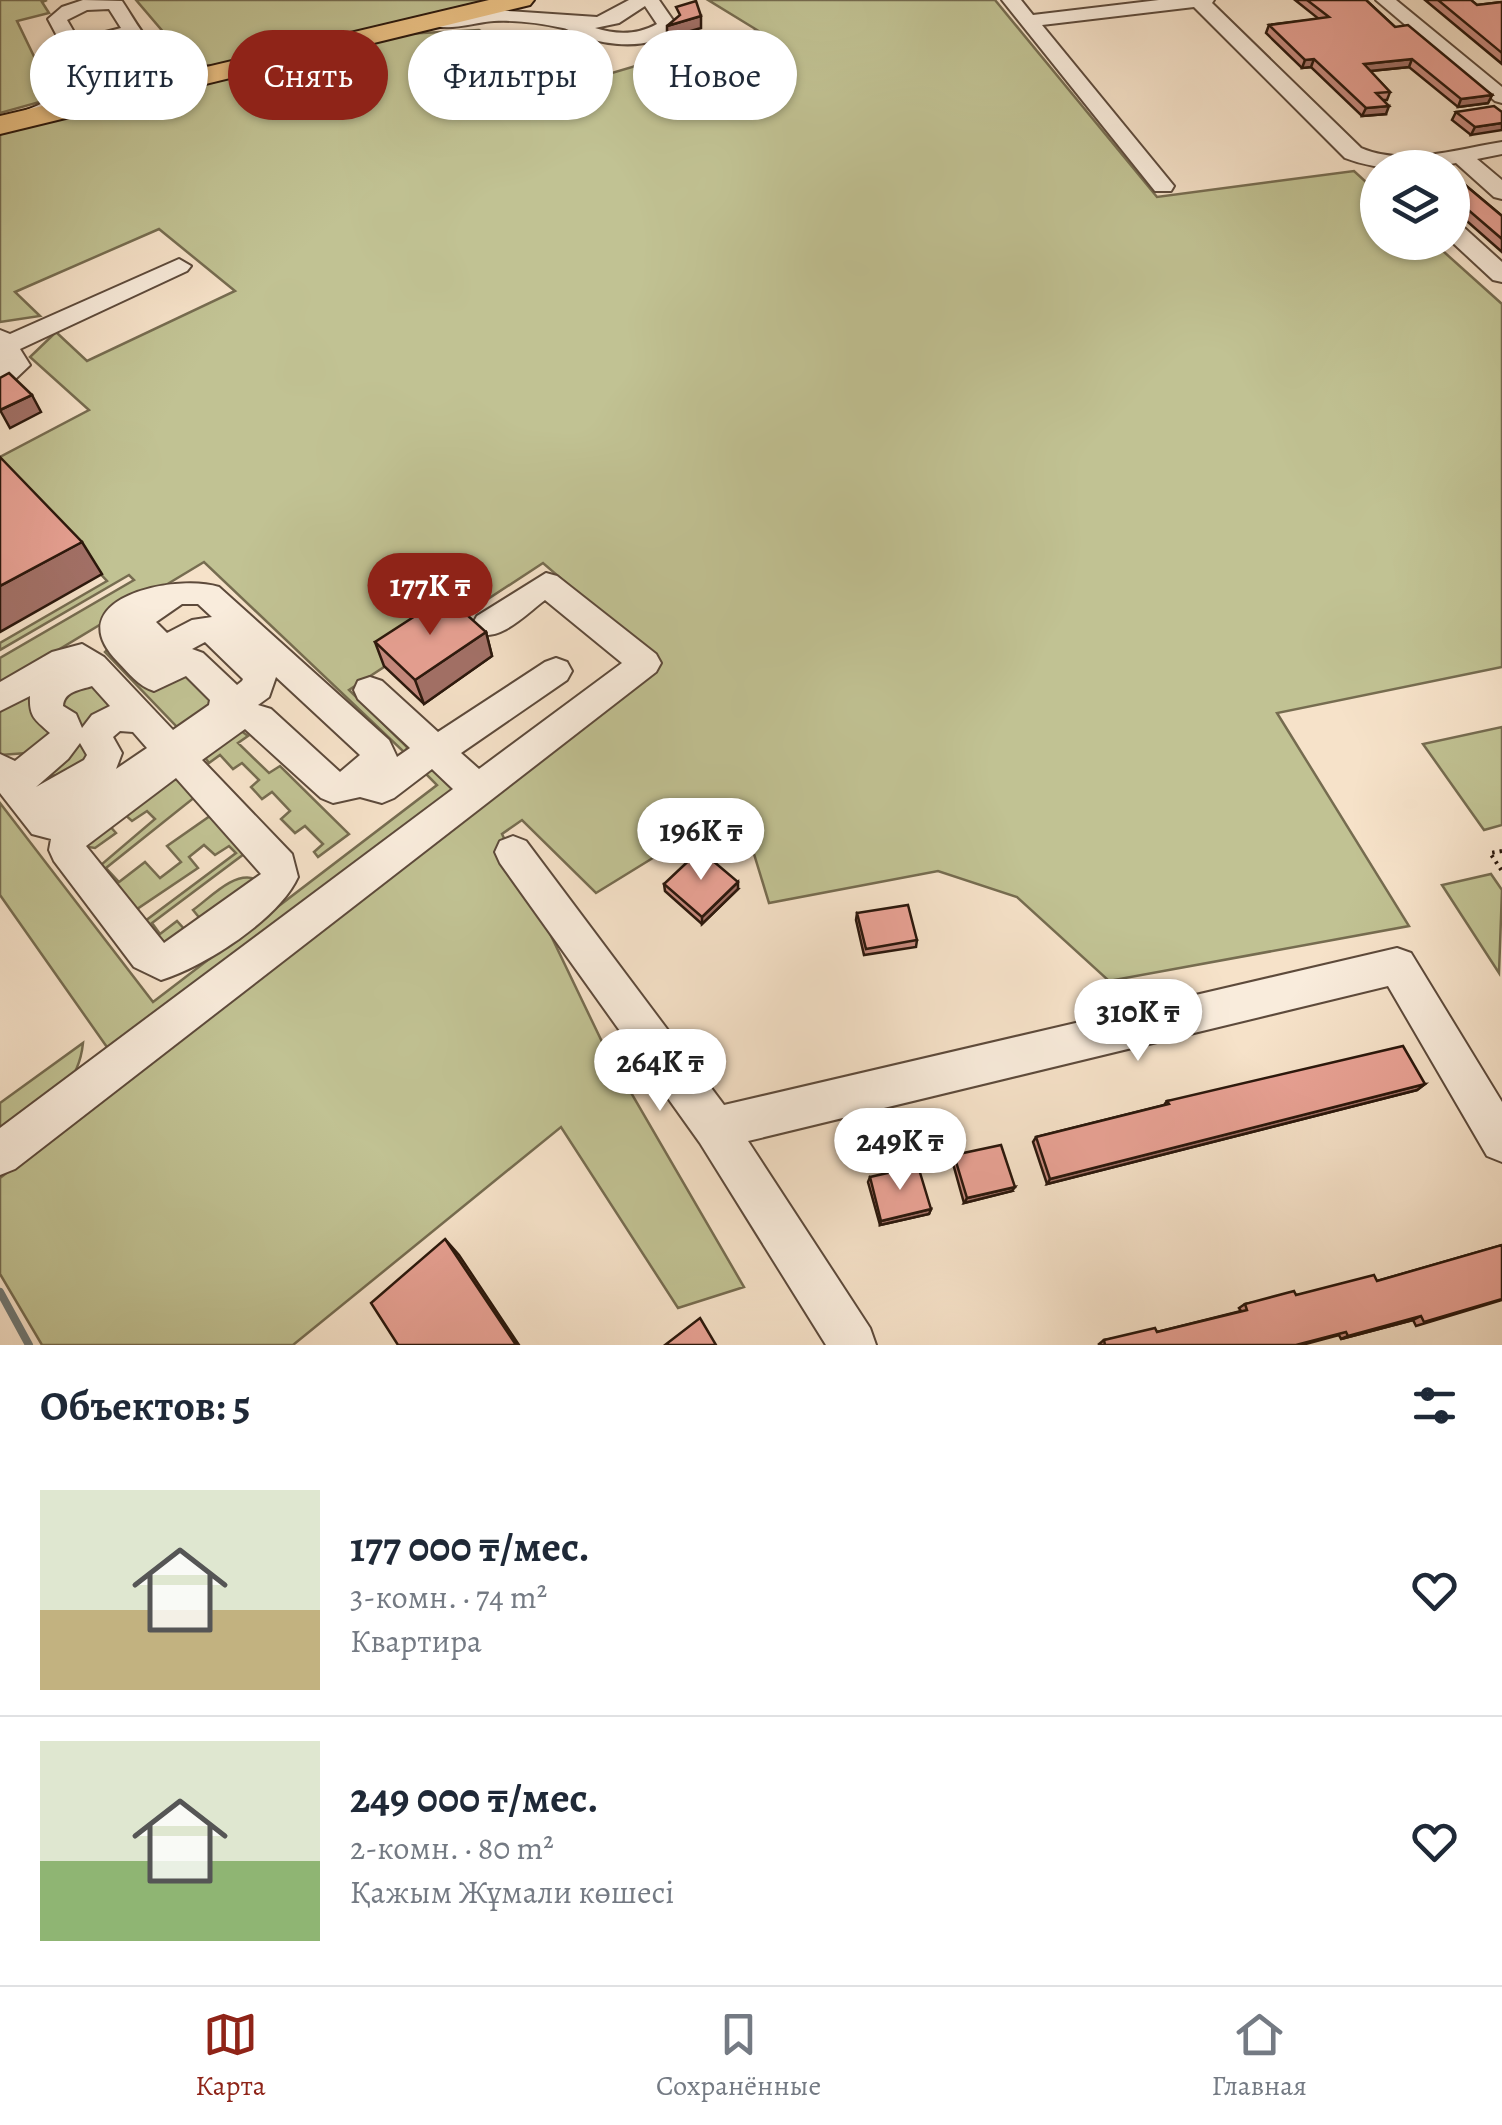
<!DOCTYPE html>
<html lang="ru">
<head>
<meta charset="utf-8">
<style>
	:root { --surface:#fff; --page:#f2f2f3; --text:#1f2937; --muted:#747a83; --line:#e0e1e3; --accent:#8f2418 }
	body { margin:0; font-family:Alegreya,serif; background:var(--page); color:var(--text); height:100vh; display:flex; flex-direction:column; font-size:38px; white-space:nowrap }
	* { box-sizing:border-box; margin:0 }
	p { font-size:32px; color:var(--muted) }
	.icon { flex:none; width:55px; height:55px; fill:none; stroke:currentColor; stroke-width:2; stroke-linecap:round; stroke-linejoin:round }
	.map { position:relative; height:1345px; overflow:hidden }
	.drawer { display:flex; flex-direction:column; background:var(--surface); flex:1 }
	.drawer>* { flex:none }
	.hud { position:absolute; left:30px; top:30px; width:1000px; height:90px; display:flex; gap:20px }
	.buttons { position:absolute; left:1360px; top:150px; display:grid; gap:20px }
	.buttons a { display:grid; place-items:center; width:110px; height:110px; border-radius:50%; background:var(--surface); box-shadow:0 2px 8px #0004; font-size:50px }
	.price { position:absolute; translate:-50% -85px; padding:0 22px; border-radius:35px; background:#fff; color:#222; font-size:32px; line-height:65px; filter:drop-shadow(0 2px 5px #0008) }
	.price::after { content:''; position:absolute; left:50%; top:60px; width:30px; height:22px; margin-left:-15px; background:inherit; clip-path:polygon(0 0,100% 0,50% 100%) }
	.price.selected { background:var(--accent); color:#fff }
	ul { padding:0; list-style:none }
	li { display:flex; align-items:center; gap:30px; height:250px; padding:0 40px }
	li+li { border-top:2px solid var(--line) }
	li span { display:grid; place-items:center; flex:none; width:280px; height:200px; border-radius:0px; color:#555 }
	li>.icon { margin-inline-start:auto }
	span .icon { width:120px; height:120px; fill:#fffc; stroke-width:1 }
	li b { font-size:42px }
	h2 { display:flex; justify-content:space-between; align-items:center; height:120px; padding:0 40px; font-size:42px }
	.tag { padding:0 35px; border-radius:45px; background:var(--surface); box-shadow:0 2px 8px #0004; font-size:35px; line-height:90px }
	.tag.selected { background:var(--accent); color:#fff }
	.tab-bar { display:flex; justify-content:space-around; align-items:center; height:140px; border-top:2px solid var(--line); background:var(--surface); font-size:28px; color:var(--muted) }
	.tab-bar a { display:grid; justify-items:center; gap:5px }
	.tab-bar .selected { color:var(--accent) }
	.map>svg:first-child { display:block }
</style>
</head>
<body>
<div class="map">
<svg width="1502" height="1345" viewBox="0 0 1502 1345">
	<rect width="100%" height="100%" fill="#f6e2c9"/>
	<filter id="stains"><feTurbulence type="fractalNoise" baseFrequency=".002" numOctaves="4"/><feColorMatrix values="0 0 0 0 .2 0 0 0 0 .09 0 0 0 0 .02 0 0 0 .5 -.17"/></filter>
	<radialGradient id="worn" r=".72"><stop offset=".6" stop-color="#630" stop-opacity="0"/><stop offset="1" stop-color="#630" stop-opacity=".3"/></radialGradient>
	<!-- green -->
	<g fill="#c1c293" stroke="#766c50" stroke-width="2.5">
		<path d="M0,0h47l-5,2 7,11 -32,8 37,77 -54,15z"/>
		<path d="M136,0h352l-276,66 -23,-4z"/>
		<path d="M708,0h287l162,197 197,-26 23,21 1,50 56,1 68,61v363l-225,46 132,213 -300,55 -92,-84 -79,-26 -169,32 -30,-98 -143,88 -74,-73 -20,14 103,214 139,239 -66,21 -117,-181 -268,218h-251l-42,-71v-96l126,-96 -3,-9 537,-409 -117,-101 -194,127 58,57 -1,7 -202,-192 -204,123v-27l134,-78 -5,-5 -129,75v-7l107,-62 -107,-114v-10l89,-47 -59,-53 26,-25 31,29 148,-70 -76,-62 -144,63 25,24 -40,6v-189l404,-99 75,-4 96,54 182,-54z"/>
		<path d="M109,648l73,24 34,27 -37,30 -74,-77z"/>
		<path d="M64,666l-32,46 4,7 19,9 -15,24 -40,3v-53z"/>
		<path d="M96,685l20,18c-18,53 -12,67 -73,74l13,-19v-64z"/>
		<path d="M1502,727v98l-18,5 -61,-86z"/>
		<path d="M240,730l8,6 -10,7 31,30 11,-7 69,68 -31,23 -4,-5 9,-8 -18,-18 -10,7 -14,-14 9,-8 -18,-19 -10,7 -11,-12 8,-7 -17,-17 -9,6 -13,-14 -11,8 -8,-11z"/>
		<path d="M169,770l26,27 -89,71 13,14 26,-20 15,16 21,-16 -14,-16 43,-30 34,38 -92,69 8,11 17,-13 10,11 15,-11 -9,-11c17,-12 41,-39 62,-31l-83,73 -35,-25 99,-74 -7,-7 -14,9 -11,-10 -15,12 9,11 -64,43 -39,-41 60,-51 -8,-8 -15,10 -9,-8 -15,11 8,9 -21,15 -14,-2z"/>
		<path d="M428,770h7l20,19 -346,261 -109,-155v-92l153,199 284,-217 -12,-12z"/>
		<path d="M1491,874l11,16 -3,83 -57,-88z"/>
		<path d="M83,1043c-5,51 -44,65 -83,92v-32z"/>
	</g>
	<g fill="none" stroke-linecap="round" stroke-linejoin="round">
		<!-- stream -->
		<path stroke="#707a77" stroke-width="8" d="M0,1292l29,53"/>
		<!-- minor casing -->
		<g stroke="#5d4a3b" stroke-width="4">
			<g id="minor">
				<path d="M83,0l39,1c16,24 32,57 61,66 15,4 29,-2 40,7 -31,26 -77,-11 -95,-36l-45,11c3,5 8,9 9,15 6,34 -53,65 -79,59l-3,-4 3,-4c28,-10 54,-19 59,-51l-24,-45 14,-12zM109,9l12,19 -43,11 -11,-19 20,-10z"/>
				<path d="M629,0h30l18,26c-24,25 -64,20 -95,11 -7,-3 -13,-8 -19,-9 -22,-5 -47,-8 -69,-7 -19,1 -53,13 -67,1l9,-6 59,-6 102,7zM645,6l12,18c-20,11 -40,11 -62,4l24,-5z"/>
				<path d="M1002,0h19l12,15 126,-15h55l-2,3 149,145c45,19 95,1 141,-6v12l-25,5 25,21v19l-8,-2 -38,-34c-37,7 -76,9 -111,-5l-151,-151 -152,18 132,161 -3,5h-16z"/>
				<path d="M1376,0h20l106,87v16l-7,-2z"/>
				<path d="M1452,222l8,2 42,38v20l-9,-2 -41,-38z"/>
				<path d="M179,259l12,7 -4,5 -167,78 10,16 -21,20 -9,2v-57l10,4z"/>
				<path d="M546,573l11,3 99,78 5,9 -5,9 -641,497 -15,6v-47l453,-339 -21,-20 -38,29 -12,5 -22,-6 -27,6 -12,-5 -76,-69 -43,31 90,94 6,23c-19,42 -93,89 -137,103l-27,-13 -80,-106 -5,-11 2,-11 -19,-5 -32,-41v-39l15,7 35,-28c-14,-13 -21,-15 -20,-37l-30,15v-29l52,-30 30,-8 22,13 69,73 36,-25 1,-5 -24,-24 -32,15c-16,-5 -25,-18 -36,-29 -62,-63 56,-89 101,-75l170,153 8,17 13,-9 -52,-49 -4,-9 4,-9 12,-4 12,4 56,51 107,-70 11,-4 11,4 5,9 -5,9 -106,73 18,16 143,-106 -77,-63c-19,14 -43,41 -68,34l-5,-9 5,-9zM182,604h16l14,13 -20,3 -25,13 -11,-11zM205,642l38,37 -1,2 -5,4 -34,-32 -11,-4zM276,677l84,78 -20,17 -69,-63 -13,-4 11,-8zM92,686l18,20 -18,9 -10,13 -6,-14 -13,-8c1,-15 17,-16 29,-20zM120,731l13,1 14,16 -31,21 6,-16 -9,-16zM80,743l7,12 -3,5 -48,27 32,-28zM176,778l85,96 -97,69 -78,-97z"/>
				<path d="M513,836l13,5 198,264 673,-157 14,5 91,149v60l-15,-6 -99,-170 -640,155 122,187 6,17h-50l-126,-202 -200,-280 -5,-11 5,-11z"/>
			</g>
		</g>
		<!-- highway casing -->
		<g stroke="#2a170c" stroke-width="4">
			<path id="highway" d="M489,0h45l-4,5 -530,129v-18z"/>
		</g>
		<!-- path -->
		<path stroke="#2a170c" stroke-width="4" stroke-dasharray="2.5 5" stroke-linecap="butt" d="M1502,851l-12,2 12,18"/>
		<!-- minor -->
		<use href="#minor" fill="#f9ecdc" fill-rule="evenodd"/>
		<!-- highway -->
		<use href="#highway" fill="#ebc184" fill-rule="evenodd"/>
	</g>
	<!-- wall -->
	<g fill="#c88b80" stroke="#2a170c" stroke-width="2.5">
		<path d="M1295,0h71l29,27 97,68 -4,8 -30,4 -49,-40 -39,4 20,21 -3,8h-4l3,14 -24,2 -51,-49 -9,1 -36,-35 3,-8 50,-6z"/>
		<path d="M1425,0h46l6,5 25,-3v62z"/>
		<path d="M1456,112h46l-31,23 -19,-15z"/>
		<path d="M1452,174l50,42v36l-50,-44z"/>
		<path d="M486,632l6,24 -68,48 -40,-38 -9,-24z"/>
		<path d="M664,884l74,5 -36,35 -37,-33z"/>
		<path d="M857,913l60,27 -1,7 -52,8 -8,-35z"/>
		<path d="M1425,1084l-8,6 -370,94 -14,-42 3,-5 128,-32 3,-4z"/>
		<path d="M954,1155l58,36 -48,12 -12,-43z"/>
		<path d="M870,1177l61,32 -2,5 -49,11 -12,-43z"/>
		<path d="M1502,1245v55l-86,26 -3,-6 -72,19 -2,-4 -37,10h-202l-1,-1 5,-4 53,-8 84,-21 -2,-3 6,-4 132,-23z"/>
	</g>
	<!-- shaded-wall -->
	<g fill="#a37168" stroke="#2a170c" stroke-width="2.5">
		<path d="M701,16v12l-34,10v-12z"/>
		<path d="M1314,59l-3,8 -9,1 3,-8z"/>
		<path d="M1412,59l-3,8 -49,5 4,-8z"/>
		<path d="M1492,95l-4,8 -30,4 3,-8z"/>
		<path d="M1389,106l-3,8 -24,2 4,-8z"/>
		<path d="M1502,123v7l-31,5 4,-8z"/>
		<path d="M32,395l9,17 -31,16 -10,-18z"/>
		<path d="M82,542l20,32 -102,58v-46z"/>
		<path d="M486,632l6,24 -68,48 -9,-24z"/>
		<path d="M738,882v7l-36,35v-7z"/>
		<path d="M1425,1084l-8,6 -370,94 3,-5z"/>
		<path d="M1015,1187l-3,4 -48,12 3,-5z"/>
		<path d="M931,1209l-2,5 -49,11 1,-4z"/>
		<path d="M445,1239l14,16 60,90h-3z"/>
		<path d="M1421,1316l-8,4 -72,19 7,-3z"/>
	</g>
	<!-- building -->
	<g fill="#e9a295" stroke="#2a170c" stroke-width="2.5">
		<path d="M1307,0h59l29,27 13,-2 84,70 -31,4 -49,-40 -48,5 26,28 -14,1 13,13 -23,2 -52,-49 -9,1 -36,-35 60,-8z"/>
		<path d="M1438,0h33l6,5 25,-3v51z"/>
		<path d="M696,1l5,15 -34,10 13,-11 -4,-8z"/>
		<path d="M1494,106l8,6v11l-27,4 -19,-15z"/>
		<path d="M1452,174l50,42v23l-50,-43z"/>
		<path d="M9,373l23,22 -32,15v-32z"/>
		<path d="M0,457l82,85 -82,44z"/>
		<path d="M446,596l40,36 -71,48 -40,-38z"/>
		<path d="M700,850l38,32 -36,35 -38,-33z"/>
		<path d="M908,905l9,35 -51,9 -9,-36z"/>
		<path d="M1403,1046l22,38 -375,95 -14,-42 133,-33 -2,-3z"/>
		<path d="M1001,1145l14,42 -48,11 -13,-43z"/>
		<path d="M918,1166l13,43 -50,12 -11,-44z"/>
		<path d="M445,1239l71,106h-118l-27,-42z"/>
		<path d="M1502,1245v54l-78,23 -3,-6 -73,20 -2,-4 -50,13h-191l-1,-5 51,-12 2,4 90,-22 -2,-6 49,-13 2,4 78,-20 3,6z"/>
		<path d="M700,1318l16,27h-51z"/>
	</g>
	<rect width="100%" height="100%" filter="url(#stains)"/>
	<rect width="100%" height="100%" fill="url(#worn)"/>
</svg>
<div class="buttons">
<a><svg class="icon" aria-label="layers" viewBox="0 0 24 24"><path d="M12 4l9 5-9 5-9-5zM3 14l9 5 9-5"/></svg></a>
</div>
<b class="price selected" style="left:430px;top:638px">177K ₸</b>
<b class="price" style="left:701px;top:883px">196K ₸</b>
<b class="price" style="left:1138px;top:1064px">310K ₸</b>
<b class="price" style="left:660px;top:1114px">264K ₸</b>
<b class="price" style="left:900px;top:1193px">249K ₸</b>
<div class="hud">
<a class="tag">Купить</a>
<a class="tag selected">Снять</a>
<a class="tag">Фильтры</a>
<a class="tag">Новое</a>
</div>
</div>
<section class="drawer">
<h2>Объектов: 5<svg class="icon" aria-label="filters" viewBox="0 0 24 24"><path d="M4 7h16M4 17h16"/><circle cx="9" cy="7" r="2"/><circle cx="15" cy="17" r="2"/></svg></h2>
<ul>
<li><span style="background:linear-gradient(#dfe7d0 60%,#c2b280 0)"><svg class="icon" aria-label="home" viewBox="0 0 24 24"><path d="M3 11l9-7 9 7M6 9v11h12V9"/></svg></span><div><b>177 000 ₸/мес.</b><p>3-комн. · 74 m²</p><p>Квартира</p></div><svg class="icon" aria-label="heart" viewBox="0 0 24 24"><path d="M12 20l-8-8c-3-5 5-10 8-4 3-6 11-1 8 4z"/></svg></li>
<li><span style="background:linear-gradient(#dfe7d0 60%,#8fb573 0)"><svg class="icon" aria-label="home" viewBox="0 0 24 24"><path d="M3 11l9-7 9 7M6 9v11h12V9"/></svg></span><div><b>249 000 ₸/мес.</b><p>2-комн. · 80 m²</p><p>Қажым Жұмали көшесі</p></div><svg class="icon" aria-label="heart" viewBox="0 0 24 24"><path d="M12 20l-8-8c-3-5 5-10 8-4 3-6 11-1 8 4z"/></svg></li>
</ul>
</section>
<nav class="tab-bar">
<a class="selected"><svg class="icon" aria-label="map" viewBox="0 0 24 24"><path d="M3 6l6-2 6 2 6-2v14l-6 2-6-2-6 2zM9 4v14M15 6v14"/></svg>Карта</a>
<a><svg class="icon" aria-label="saved" viewBox="0 0 24 24"><path d="M7 4h10v16l-5-4-5 4z"/></svg>Сохранённые</a>
<a><svg class="icon" aria-label="home" viewBox="0 0 24 24"><path d="M3 11l9-7 9 7M6 9v11h12V9"/></svg>Главная</a>
</nav>
</body>
</html>
